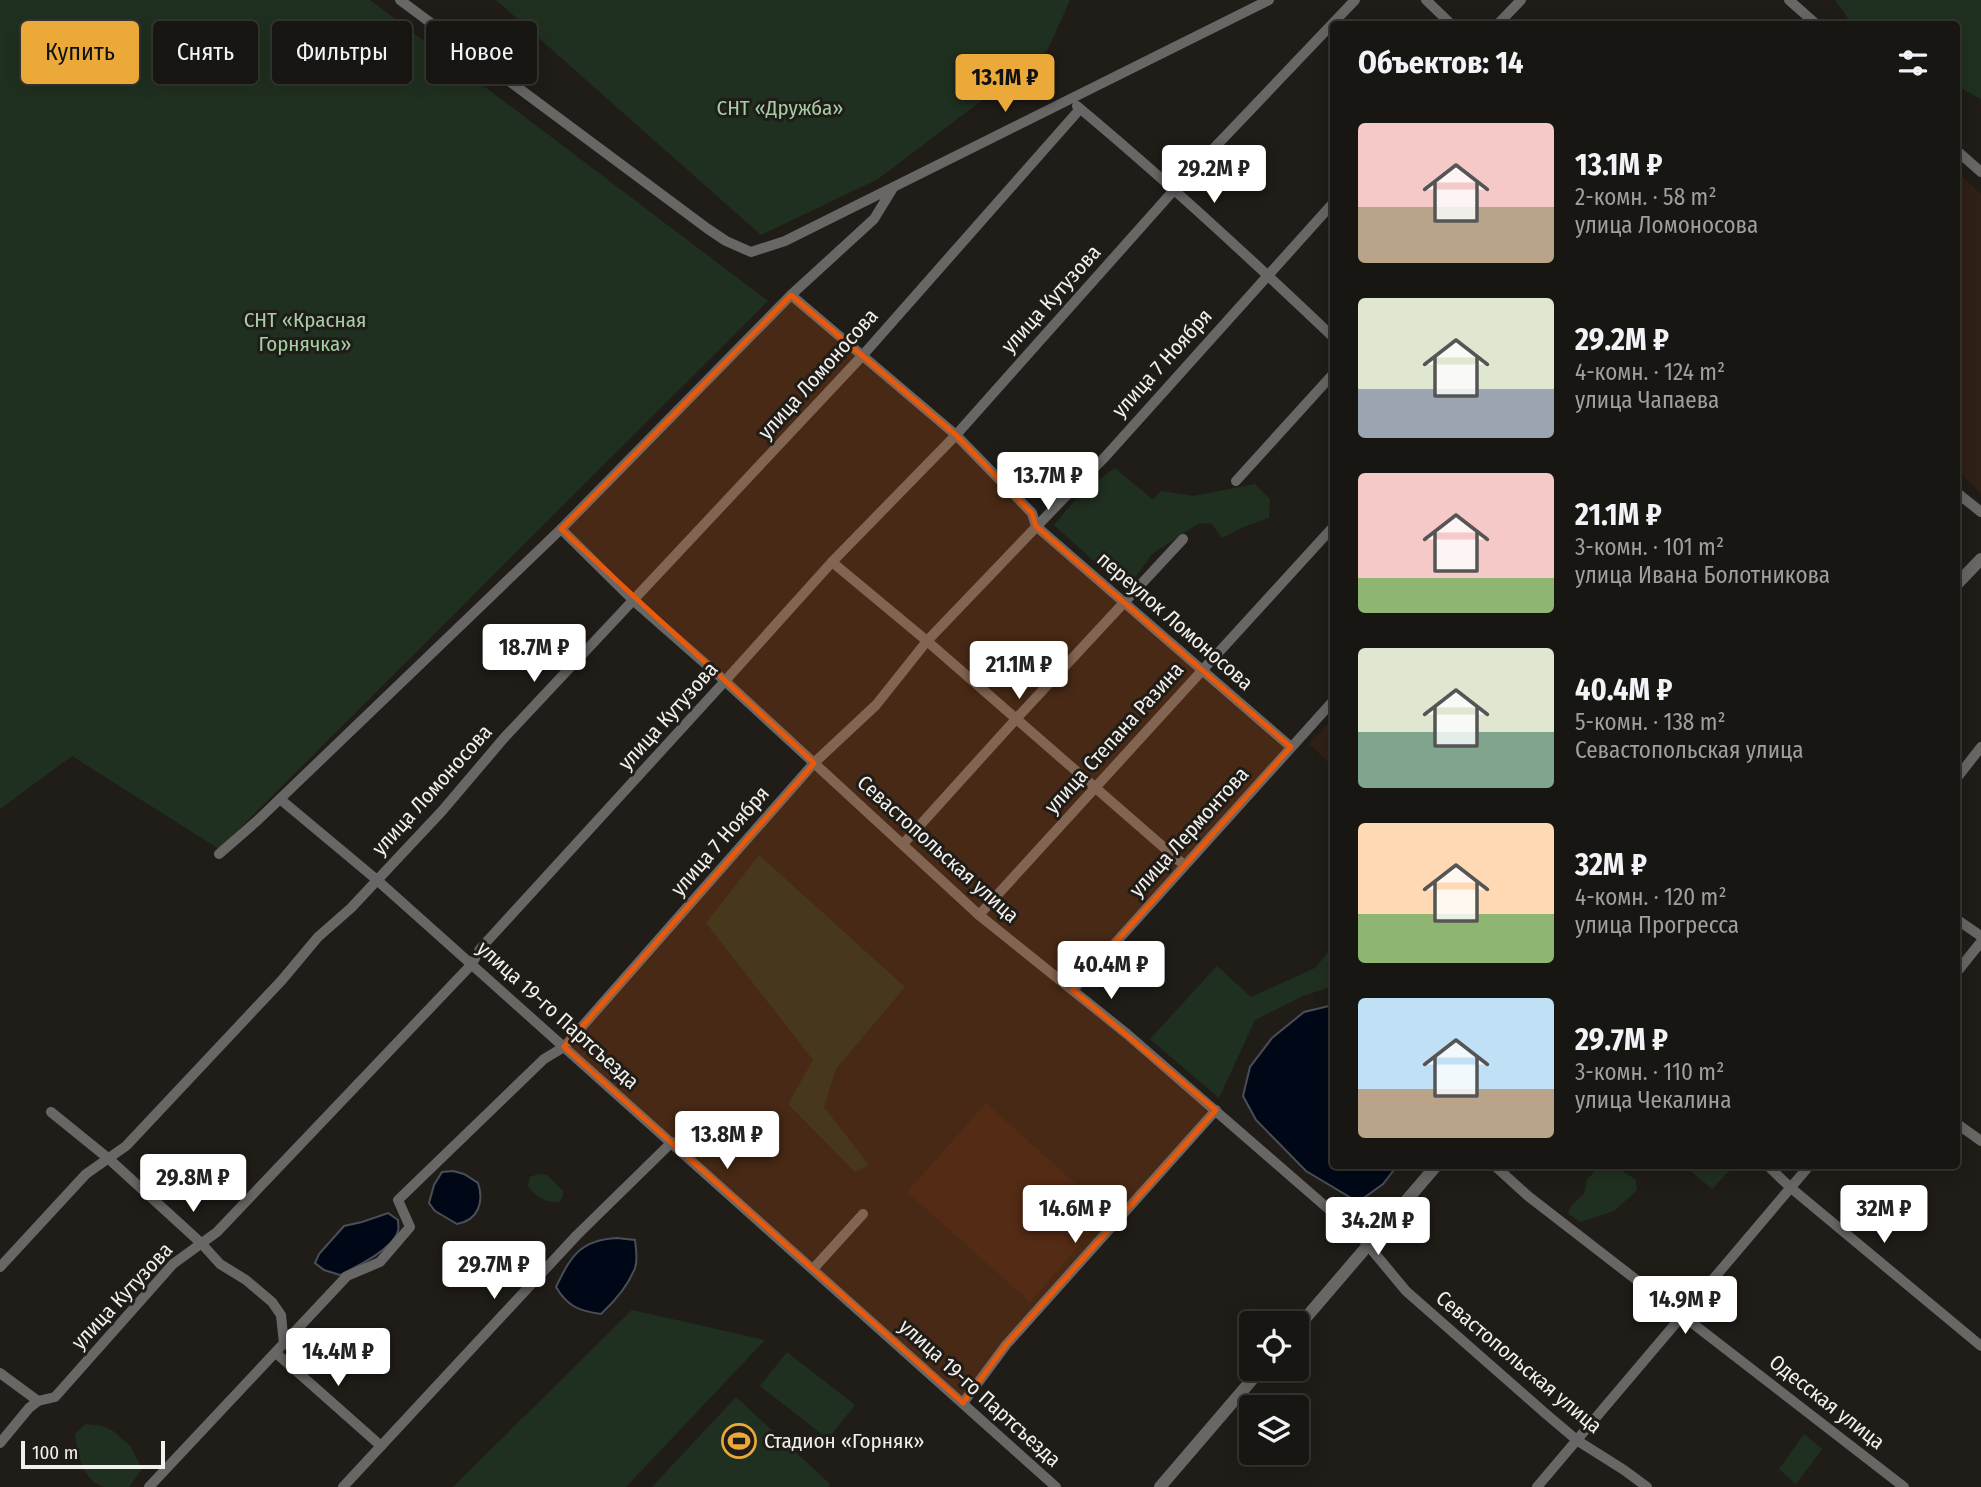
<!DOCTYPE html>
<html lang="ru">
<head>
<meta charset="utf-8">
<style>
	:root { --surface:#181612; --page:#211f1b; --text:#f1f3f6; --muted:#9f9f9f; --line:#363532; --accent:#eba93a }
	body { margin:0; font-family:"Fira Sans Condensed",sans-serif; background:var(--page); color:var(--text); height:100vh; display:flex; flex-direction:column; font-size:26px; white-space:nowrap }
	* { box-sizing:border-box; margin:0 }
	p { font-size:23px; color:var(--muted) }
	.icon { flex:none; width:38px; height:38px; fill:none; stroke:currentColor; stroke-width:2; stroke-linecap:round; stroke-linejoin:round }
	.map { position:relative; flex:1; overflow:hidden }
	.sheet { position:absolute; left:1330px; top:21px; width:630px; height:1148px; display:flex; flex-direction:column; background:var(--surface); border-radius:7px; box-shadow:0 4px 18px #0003,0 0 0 2px var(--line) }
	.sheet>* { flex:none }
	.guide { position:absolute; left:21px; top:21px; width:665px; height:63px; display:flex; gap:14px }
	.fabs { position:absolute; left:1239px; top:1311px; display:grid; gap:14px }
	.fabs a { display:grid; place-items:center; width:70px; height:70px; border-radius:7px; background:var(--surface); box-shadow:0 4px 18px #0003,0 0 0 2px var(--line); font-size:35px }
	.scale { position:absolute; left:21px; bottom:18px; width:144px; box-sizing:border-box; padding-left:7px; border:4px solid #f2f0ed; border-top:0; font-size:19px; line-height:24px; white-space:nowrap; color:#f2f0ed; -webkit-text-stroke:5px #201d18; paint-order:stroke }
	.price { position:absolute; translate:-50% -60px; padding:0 16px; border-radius:7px; background:#fff; color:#222; font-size:23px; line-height:46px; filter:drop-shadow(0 2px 4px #0008) }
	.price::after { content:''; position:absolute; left:50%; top:42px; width:21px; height:16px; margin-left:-10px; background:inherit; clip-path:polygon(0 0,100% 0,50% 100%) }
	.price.selected { background:var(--accent); color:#111 }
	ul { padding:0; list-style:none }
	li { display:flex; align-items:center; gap:21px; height:175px; padding:0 28px }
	li span { display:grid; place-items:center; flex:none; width:196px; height:140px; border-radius:7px; color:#555 }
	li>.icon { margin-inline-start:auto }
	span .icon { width:84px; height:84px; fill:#fffc; stroke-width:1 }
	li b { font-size:30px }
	h2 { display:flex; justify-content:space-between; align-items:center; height:84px; padding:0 28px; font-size:30px }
	.tag { padding:0 24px; border-radius:7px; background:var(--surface); box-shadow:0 4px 18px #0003,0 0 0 2px var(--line); font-size:24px; line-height:63px }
	.tag.selected { background:var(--accent); color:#111 }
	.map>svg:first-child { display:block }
</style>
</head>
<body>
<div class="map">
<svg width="1981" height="1487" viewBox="0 0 1981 1487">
	<rect width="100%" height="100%" fill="#201d18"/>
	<!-- industrial -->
	<g fill="#302017">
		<path d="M1957,172l24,22v300l-24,-25z"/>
		<path d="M1333,718v48l-24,-22z"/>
		<path d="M986,1103l122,110 -78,89 -123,-110z"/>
	</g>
	<!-- green -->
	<g fill="#203020">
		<path d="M0,0h370l398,301 -549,548 -147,-93 -72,53z"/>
		<path d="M496,0h574l-23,51 -169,128 -117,56z"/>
		<path d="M1835,0h146v99l-24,-13 -1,-62h-104z"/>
		<path d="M1115,468l38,32 8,-9 32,5 62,-12 15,15 -1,19 -26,9 -21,11 -11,-15 -13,1 -46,30 -26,36 -72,-65 29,-34z"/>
		<path d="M759,855l146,132 -69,82 -12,38 45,58 -14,7 -67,-68 25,-44 -107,-137z"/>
		<path d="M1333,946v40l-30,10 -48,24 -36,78 -69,-59 67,-73 34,31 64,-29z"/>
		<path d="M1601,1166h14l21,14 1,10 -23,21 -34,11 -12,-9 3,-7 13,-12 3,-15z"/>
		<path d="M1694,1166h40l-22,23 -19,-16z"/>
		<path d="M538,1174l9,1 16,16v5l-4,6c-14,1 -23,-6 -31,-16l2,-9z"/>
		<path d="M632,1310l133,30 -139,147h-173z"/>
		<path d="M787,1352l68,53 -27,34 -68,-53z"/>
		<path d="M736,1397l94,87 -2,3h-176z"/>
		<path d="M85,1424l18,2 10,5 18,16 11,22 -13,18c-7,0 -17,0 -24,0 -23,-5 -27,-34 -30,-53z"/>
		<path d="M1804,1434l18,15 -26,35 -17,-15z"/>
	</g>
	<!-- water -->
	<g fill="#000817" stroke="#494e57" stroke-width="2">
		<path d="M1333,1005l1,161h63l-14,18 -25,18 -52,-31 -50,-51 -13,-24 7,-29 22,-29 32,-26z"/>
		<path d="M453,1171l11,3 14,9c6,18 1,37 -21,41l-22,-13 -6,-8 5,-18 8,-13z"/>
		<path d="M388,1213l10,7c0,4 1,8 0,11 -5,18 -42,36 -58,44l-16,-5 -9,-7 4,-9 25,-28 18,-4z"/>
		<path d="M617,1238l18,2c1,9 3,20 0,28 -7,18 -20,33 -34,46 -22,-3 -34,-8 -45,-27 15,-31 24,-47 61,-49z"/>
	</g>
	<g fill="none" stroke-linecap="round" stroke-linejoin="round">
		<!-- minor -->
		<g stroke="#696765" stroke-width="10">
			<path d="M400,0l308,229 18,12 25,11 34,-11 484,-241"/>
			<path d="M1426,0l25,24"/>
			<path d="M1789,0l27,24"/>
			<path d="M1498,24l23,-24"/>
			<path d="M1077,106c89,74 173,152 257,232"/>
			<path d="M1956,150l25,22"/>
			<path d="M791,295l165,140 76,78 4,13 255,221"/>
			<path d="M1236,481l98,-108"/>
			<path d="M1956,492l25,20"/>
			<path d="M561,529l73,72 91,80 254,234 148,119 235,204 44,53 140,123 32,27 46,29 23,17"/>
			<path d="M832,562l95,79 257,224"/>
			<path d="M1956,779l25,-32"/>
			<path d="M280,799l97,81 679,607"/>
			<path d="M903,844l113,-125 167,-180"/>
			<path d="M219,854l39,-34 303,-291 230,-234 83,-76 19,-31"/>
			<path d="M979,915l355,-389"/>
			<path d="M1956,919l25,17"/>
			<path d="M1956,973l25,-31"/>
			<path d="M1073,990l261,-290"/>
			<path d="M51,1112l58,47 92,84 19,21 26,16 26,22 9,13 3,29"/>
			<path d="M1956,1123l25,18"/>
			<path d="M1495,1166l33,30 376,291"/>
			<path d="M1768,1166l23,22 190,158"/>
			<path d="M0,1267l86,-93 40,-28 156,-166 36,-43 33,-29 91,-97 62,-73 359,-383 217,-246"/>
			<path d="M813,1269l50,-55"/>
			<path d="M276,1353l105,93"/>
			<path d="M0,1373l38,28"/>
			<path d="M963,1403l43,-58 210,-235"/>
			<path d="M0,1443l29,-35 9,-7 17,-4 118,-133 44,-32 255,-268 8,-15 245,-268 107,-119 124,-127 218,-245 181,-190"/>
			<path d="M149,1487l198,-211 33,-14 30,-35 -12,-27 146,-141 20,-12 250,-284 62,-58 51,-64 135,-141 43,-43 229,-255"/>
			<path d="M343,1487l234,-252 95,-93"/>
			<path d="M1537,1487l272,-321"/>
		</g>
		<!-- tertiary -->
		<g stroke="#696765" stroke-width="12">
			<path d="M1956,585l25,-26"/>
			<path d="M1297,1328l139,-162"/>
			<path d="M1160,1487l102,-119"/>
		</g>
	</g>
	<!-- marked area -->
	<path fill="#e8590c" fill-opacity="0.2" stroke="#e8590c" stroke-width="5" stroke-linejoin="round" d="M791,295l165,140 76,78 4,13 255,221 -218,243 143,120 -210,235 -43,58 -399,-356 250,-284 -253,-234z"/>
	<!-- icons -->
	<defs>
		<g id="stadium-ring" transform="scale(1.75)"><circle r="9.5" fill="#201d18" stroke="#eba93a" stroke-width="1.5"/><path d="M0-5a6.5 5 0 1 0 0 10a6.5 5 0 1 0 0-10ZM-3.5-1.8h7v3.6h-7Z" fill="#eba93a"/></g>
	</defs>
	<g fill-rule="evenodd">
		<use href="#stadium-ring" x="739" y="1441"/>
	</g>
	<g text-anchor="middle" stroke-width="6" stroke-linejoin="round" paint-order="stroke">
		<!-- park labels -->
		<g font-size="21" fill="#a4cea5" stroke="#201d18">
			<text x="780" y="115">СНТ «Дружба»</text>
			<text x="305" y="327">СНТ «Красная<tspan x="305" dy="24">Горнячка»</tspan></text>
		</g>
		<!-- street labels -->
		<g font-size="21" fill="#f2f0ed" stroke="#201d18">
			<text transform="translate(1051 299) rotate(-48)" y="7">улица Кутузова</text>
			<text transform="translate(1162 363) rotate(-48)" y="7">улица 7 Ноября</text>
			<text transform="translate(818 374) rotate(-48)" y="7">улица Ломоносова</text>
			<text transform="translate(1175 621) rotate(41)" y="7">переулок Ломоносова</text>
			<text transform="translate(668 716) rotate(-48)" y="7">улица Кутузова</text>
			<text transform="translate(1114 738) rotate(-48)" y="7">улица Степана Разина</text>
			<text transform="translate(432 790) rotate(-48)" y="7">улица Ломоносова</text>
			<text transform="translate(1189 832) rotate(-48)" y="7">улица Лермонтова</text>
			<text transform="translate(720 841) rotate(-49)" y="7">улица 7 Ноября</text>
			<text transform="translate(938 849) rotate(42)" y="7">Севастопольская улица</text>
			<text transform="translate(558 1015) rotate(42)" y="7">улица 19-го Партсъезда</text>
			<text transform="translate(122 1296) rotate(-47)" y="7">улица Кутузова</text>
			<text transform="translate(1519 1362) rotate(40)" y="7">Севастопольская улица</text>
			<text transform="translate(980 1393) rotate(42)" y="7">улица 19-го Партсъезда</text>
			<text transform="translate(1827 1402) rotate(38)" y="7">Одесская улица</text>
		</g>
		<!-- poi labels -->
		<g font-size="21" fill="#f2f0ed" stroke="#201d18" text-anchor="start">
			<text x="764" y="1448">Стадион «Горняк»</text>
		</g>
	</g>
</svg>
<div class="fabs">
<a><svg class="icon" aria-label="locate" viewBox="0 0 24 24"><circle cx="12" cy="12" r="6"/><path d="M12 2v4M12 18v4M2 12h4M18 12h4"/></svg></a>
<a><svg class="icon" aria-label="layers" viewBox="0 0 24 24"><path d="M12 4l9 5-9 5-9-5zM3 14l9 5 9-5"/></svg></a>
</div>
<div class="scale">100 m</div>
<b class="price selected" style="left:1005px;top:114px">13.1M ₽</b>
<b class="price" style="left:1214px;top:205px">29.2M ₽</b>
<b class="price" style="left:1048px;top:512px">13.7M ₽</b>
<b class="price" style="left:534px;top:684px">18.7M ₽</b>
<b class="price" style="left:1019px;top:701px">21.1M ₽</b>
<b class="price" style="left:1111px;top:1001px">40.4M ₽</b>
<b class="price" style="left:727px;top:1171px">13.8M ₽</b>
<b class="price" style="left:193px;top:1214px">29.8M ₽</b>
<b class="price" style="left:1075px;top:1245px">14.6M ₽</b>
<b class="price" style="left:1884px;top:1245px">32M ₽</b>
<b class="price" style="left:1378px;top:1257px">34.2M ₽</b>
<b class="price" style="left:494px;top:1301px">29.7M ₽</b>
<b class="price" style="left:1685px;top:1336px">14.9M ₽</b>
<b class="price" style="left:338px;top:1388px">14.4M ₽</b>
<div class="guide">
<a class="tag selected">Купить</a>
<a class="tag">Снять</a>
<a class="tag">Фильтры</a>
<a class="tag">Новое</a>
</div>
<section class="sheet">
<h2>Объектов: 14<svg class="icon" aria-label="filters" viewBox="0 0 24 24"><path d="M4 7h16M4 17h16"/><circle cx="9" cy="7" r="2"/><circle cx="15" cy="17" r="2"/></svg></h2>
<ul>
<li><span style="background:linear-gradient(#f6c9c9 60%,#b9a48a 0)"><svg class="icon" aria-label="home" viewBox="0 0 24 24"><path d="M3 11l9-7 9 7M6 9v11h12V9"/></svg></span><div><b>13.1M ₽</b><p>2-комн. · 58 m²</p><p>улица Ломоносова</p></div></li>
<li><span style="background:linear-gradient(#dfe7d0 65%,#9aa5b1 0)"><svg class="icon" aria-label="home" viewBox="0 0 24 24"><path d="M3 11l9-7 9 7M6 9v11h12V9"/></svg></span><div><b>29.2M ₽</b><p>4-комн. · 124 m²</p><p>улица Чапаева</p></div></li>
<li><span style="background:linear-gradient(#f6c9c9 75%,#8fb573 0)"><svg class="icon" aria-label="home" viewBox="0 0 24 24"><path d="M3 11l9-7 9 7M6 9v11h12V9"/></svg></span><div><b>21.1M ₽</b><p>3-комн. · 101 m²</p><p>улица Ивана Болотникова</p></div></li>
<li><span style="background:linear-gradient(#dfe7d0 60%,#7fa58c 0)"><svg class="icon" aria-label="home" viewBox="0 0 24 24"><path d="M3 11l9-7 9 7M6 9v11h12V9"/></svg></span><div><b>40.4M ₽</b><p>5-комн. · 138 m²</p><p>Севастопольская улица</p></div></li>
<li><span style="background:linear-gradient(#ffd9b3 65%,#8fb573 0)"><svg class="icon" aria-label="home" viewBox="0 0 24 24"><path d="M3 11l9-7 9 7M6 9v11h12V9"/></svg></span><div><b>32M ₽</b><p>4-комн. · 120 m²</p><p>улица Прогресса</p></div></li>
<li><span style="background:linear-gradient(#bfe0f5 65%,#b9a48a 0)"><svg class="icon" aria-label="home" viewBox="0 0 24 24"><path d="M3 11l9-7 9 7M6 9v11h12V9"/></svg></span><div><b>29.7M ₽</b><p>3-комн. · 110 m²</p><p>улица Чекалина</p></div></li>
</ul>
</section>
</div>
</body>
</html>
